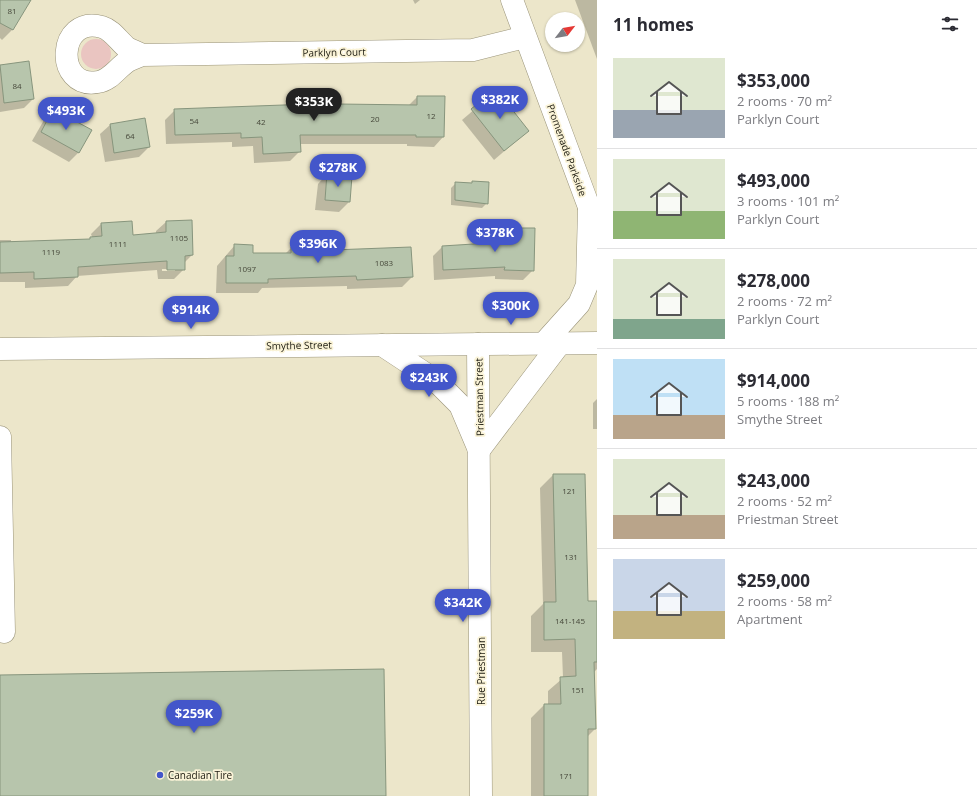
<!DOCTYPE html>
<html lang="en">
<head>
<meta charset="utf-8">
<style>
	:root { --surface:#fff; --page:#f7f7f7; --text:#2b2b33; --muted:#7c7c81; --line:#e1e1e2; --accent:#4356ca }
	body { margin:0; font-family:"Open Sans",sans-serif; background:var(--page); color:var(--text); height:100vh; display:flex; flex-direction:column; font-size:15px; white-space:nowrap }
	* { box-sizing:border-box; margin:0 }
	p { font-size:13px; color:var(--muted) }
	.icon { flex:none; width:22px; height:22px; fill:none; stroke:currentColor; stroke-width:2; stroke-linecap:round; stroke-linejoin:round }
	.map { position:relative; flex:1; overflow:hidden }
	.panel { display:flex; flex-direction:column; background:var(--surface); width:380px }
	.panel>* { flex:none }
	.needle { width:26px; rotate:59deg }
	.buttons { position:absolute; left:545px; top:12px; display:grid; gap:8px }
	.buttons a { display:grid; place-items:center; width:40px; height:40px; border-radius:50%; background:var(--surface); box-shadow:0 1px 3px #0004; font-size:20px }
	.price { position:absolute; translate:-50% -34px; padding:0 9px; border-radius:14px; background:var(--accent); color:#fff; font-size:13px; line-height:26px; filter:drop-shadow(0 1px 2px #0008) }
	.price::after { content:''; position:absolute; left:50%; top:24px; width:12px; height:9px; margin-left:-6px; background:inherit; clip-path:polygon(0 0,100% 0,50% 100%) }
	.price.on { background:#222; color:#fff }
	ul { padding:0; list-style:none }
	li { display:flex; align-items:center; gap:12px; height:100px; padding:0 16px }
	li+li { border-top:1px solid var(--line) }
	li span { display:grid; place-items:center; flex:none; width:112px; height:80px; border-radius:0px; color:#555 }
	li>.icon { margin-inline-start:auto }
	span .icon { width:48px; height:48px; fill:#fffc; stroke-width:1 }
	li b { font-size:17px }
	h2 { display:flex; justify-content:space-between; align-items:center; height:48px; padding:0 16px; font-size:17px }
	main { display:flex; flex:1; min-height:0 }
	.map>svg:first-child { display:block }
</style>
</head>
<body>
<main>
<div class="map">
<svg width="597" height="796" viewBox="0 0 597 796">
	<rect width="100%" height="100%" fill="#ece6ca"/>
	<!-- green -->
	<circle fill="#eac5c1" cx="96" cy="54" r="15"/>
	<!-- shadow -->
	<g fill="#0003" fill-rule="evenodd">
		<path d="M0,0h30l-18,30 -10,10 -2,-2z"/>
		<path d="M413,0h7l-5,4z"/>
		<path d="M575,0h22v59z"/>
		<path d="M28,62l5,37 -9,9 -24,4v-46z"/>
		<path d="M496,91l32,40 -34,29 -32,-40z"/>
		<path d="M417,97l26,40 -9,10 -27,-1v-2h-108l1,7 -10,10 -36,2 -1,-17 -21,1v-5l-66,2 -1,-24 10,-10 162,-5 71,1z"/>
		<path d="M54,110l25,42 -10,10 -37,-21 12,-21z"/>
		<path d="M110,125l39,22 -10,10 -34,5 -5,-28z"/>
		<path d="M327,174l22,28 -10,10 -24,-2 3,-26z"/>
		<path d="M456,183l31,20 -5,5 -31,-3v-17z"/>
		<path d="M191,221l1,34 -8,8v6l-10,10h-16l-1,-9 -80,6 -9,10 -43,2v-6h-25v-42h11v2l77,-2 4,-3 -1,-3 10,-10 30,-2 1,14 24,-2v-3l10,-9zM162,269h13v2h-13z"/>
		<path d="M506,229l27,41 -10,10 -28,-1v-3l-61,4 -1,-24 9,-9 54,-3v-6z"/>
		<path d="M235,245l17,9h33l6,-6 40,3 81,26 -10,10 -55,2v-3l-85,2 -4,5h-42l1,-27z"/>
		<path d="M597,399v30h-4v-26z"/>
		<path d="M553,475l34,127h10v67l-3,3 1,57 -8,8v59h-56v-78l13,-13h4v-14l15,-13 -1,-26h-31v-36l12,-12 -3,-116z"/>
	</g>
	<!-- building -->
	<g fill="#b7c5ac" stroke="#87957d">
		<path d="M0,0h31l-18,30 -13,-7z"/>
		<path d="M29,61l5,38 -30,4 -4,-38z"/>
		<path d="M496,89l33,42 -25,20 -33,-42z"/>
		<path d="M417,96h28l-1,41h-28v-2h-116l1,17 -38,2 -1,-17 -21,1v-5l-66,2 -1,-26 164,-6v1l79,1z"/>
		<path d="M53,109l39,21 -13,23 -38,-21z"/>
		<path d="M145,118l5,29 -36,6 -4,-29z"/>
		<path d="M327,173l25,3 -2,26 -25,-2z"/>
		<path d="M472,181l17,1 -1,22 -33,-4v-18l17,1z"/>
		<path d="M192,220l1,35 -8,1v14h-18v-9l-89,6v10l-44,2v-7l-34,1v-31l90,-3v-2l12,-1 -1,-13 31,-2 1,14 33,-3v-11z"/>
		<path d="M506,228h29l-1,43 -30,-1 1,-3 -62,3 -1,-24 63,-4z"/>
		<path d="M234,244l19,1v8h38v-6l41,-1v4l79,-3 2,30 -56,3 -1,-4 -88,3v4h-42v-27h8z"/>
		<path d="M553,474h32l3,127h9v61h-3l2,67h-8v67h-44v-92h17l-1,-27 16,-1 -1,-37 -31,1v-38h12z"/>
		<path d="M384,669l2,127h-386v-121z"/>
	</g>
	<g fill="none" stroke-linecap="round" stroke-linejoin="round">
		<!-- minor casing -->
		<g stroke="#9a947a" stroke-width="23">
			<g id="minor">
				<path d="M512,0l84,226"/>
				<path d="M142,55c-5,-3 -12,-5 -16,-8 -8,-7 -14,-17 -24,-20 -45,-13 -48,63 -4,55 13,-2 19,-14 30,-21 4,-2 9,-4 14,-6l331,-5 52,-13"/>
				<path d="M0,437l4,195"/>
			</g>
		</g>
		<!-- tertiary casing -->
		<g stroke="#9a947a" stroke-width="23">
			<path id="tertiary" d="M478,344l3,452"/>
		</g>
		<!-- secondary casing -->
		<g stroke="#9a947a" stroke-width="23">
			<g id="secondary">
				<path d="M544,343l35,-39 8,-19 2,-76"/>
				<path d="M382,345l53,35 25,25 19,45 82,-108"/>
				<path d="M0,349l597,-6"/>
			</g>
		</g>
		<!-- minor -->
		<use href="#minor" stroke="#fff" stroke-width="22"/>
		<!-- tertiary -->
		<use href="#tertiary" stroke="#fff" stroke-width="22"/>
		<!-- secondary -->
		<use href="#secondary" stroke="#fff" stroke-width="22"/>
	</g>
	<!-- markers -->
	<circle fill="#4356ca" stroke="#faf3d7" stroke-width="1.5" cx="160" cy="775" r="4"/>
	<g text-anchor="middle" stroke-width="3.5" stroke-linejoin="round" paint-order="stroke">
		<!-- number labels -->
		<g font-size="8" fill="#47493b">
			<text x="12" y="14">81</text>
			<text x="17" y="89">84</text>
			<text x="431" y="119">12</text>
			<text x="375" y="122">20</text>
			<text x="194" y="124">54</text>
			<text x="261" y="125">42</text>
			<text x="130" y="139">64</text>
			<text x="179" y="241">1105</text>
			<text x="118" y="247">1111</text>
			<text x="51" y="255">1119</text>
			<text x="384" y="266">1083</text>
			<text x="247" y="272">1097</text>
			<text x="569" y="494">121</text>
			<text x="571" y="560">131</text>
			<text x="570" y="624">141-145</text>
			<text x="578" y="693">151</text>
			<text x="566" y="779">171</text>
		</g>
		<!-- street labels -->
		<g font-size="10" fill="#222015" stroke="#faf3d7">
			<text transform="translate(334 52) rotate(-1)" y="4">Parklyn Court</text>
			<text transform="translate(567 150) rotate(70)" y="4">Promenade Parkside</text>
			<text transform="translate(299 345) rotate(-1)" y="4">Smythe Street</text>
			<text transform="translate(479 397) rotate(-91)" y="4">Priestman Street</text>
			<text transform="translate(481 671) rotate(-90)" y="4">Rue Priestman</text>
		</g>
		<!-- poi labels -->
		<g font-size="10" fill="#222015" stroke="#faf3d7" text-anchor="start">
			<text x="168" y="779">Canadian Tire</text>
		</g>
	</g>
</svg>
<div class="buttons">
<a><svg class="needle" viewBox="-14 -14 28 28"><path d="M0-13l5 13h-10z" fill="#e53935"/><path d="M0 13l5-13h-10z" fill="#7c7c81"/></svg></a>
</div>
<b class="price" style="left:500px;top:120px">$382K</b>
<b class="price on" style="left:314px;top:122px">$353K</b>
<b class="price" style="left:66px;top:131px">$493K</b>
<b class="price" style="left:338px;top:188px">$278K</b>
<b class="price" style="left:495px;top:253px">$378K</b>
<b class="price" style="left:318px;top:264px">$396K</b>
<b class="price" style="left:511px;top:326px">$300K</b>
<b class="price" style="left:191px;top:330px">$914K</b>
<b class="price" style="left:429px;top:398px">$243K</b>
<b class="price" style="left:463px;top:623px">$342K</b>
<b class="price" style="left:194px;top:734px">$259K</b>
</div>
<section class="panel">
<h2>11 homes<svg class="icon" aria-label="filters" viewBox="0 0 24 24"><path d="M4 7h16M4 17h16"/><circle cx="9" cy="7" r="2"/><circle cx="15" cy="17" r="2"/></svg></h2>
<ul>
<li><span style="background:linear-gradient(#dfe7d0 65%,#9aa5b1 0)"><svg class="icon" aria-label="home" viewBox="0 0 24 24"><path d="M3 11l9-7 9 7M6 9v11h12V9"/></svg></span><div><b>$353,000</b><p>2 rooms · 70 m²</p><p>Parklyn Court</p></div></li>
<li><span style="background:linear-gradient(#dfe7d0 65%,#8fb573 0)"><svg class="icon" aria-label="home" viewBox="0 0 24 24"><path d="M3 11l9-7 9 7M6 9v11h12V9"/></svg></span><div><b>$493,000</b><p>3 rooms · 101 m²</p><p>Parklyn Court</p></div></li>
<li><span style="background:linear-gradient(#dfe7d0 75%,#7fa58c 0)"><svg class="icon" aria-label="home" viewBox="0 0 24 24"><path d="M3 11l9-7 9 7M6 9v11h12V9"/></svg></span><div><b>$278,000</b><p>2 rooms · 72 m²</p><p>Parklyn Court</p></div></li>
<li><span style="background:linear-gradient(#bfe0f5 70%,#b9a48a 0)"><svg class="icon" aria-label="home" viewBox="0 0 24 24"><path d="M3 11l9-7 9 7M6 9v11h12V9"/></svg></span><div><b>$914,000</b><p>5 rooms · 188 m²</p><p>Smythe Street</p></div></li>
<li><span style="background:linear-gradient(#dfe7d0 70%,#b9a48a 0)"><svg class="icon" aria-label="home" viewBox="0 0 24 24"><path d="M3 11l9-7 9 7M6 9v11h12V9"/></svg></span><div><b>$243,000</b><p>2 rooms · 52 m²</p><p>Priestman Street</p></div></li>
<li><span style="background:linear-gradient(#c9d6e8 65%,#c2b280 0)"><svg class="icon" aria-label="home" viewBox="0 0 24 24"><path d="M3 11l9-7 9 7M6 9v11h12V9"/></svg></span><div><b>$259,000</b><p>2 rooms · 58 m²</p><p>Apartment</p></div></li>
</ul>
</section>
</main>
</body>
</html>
